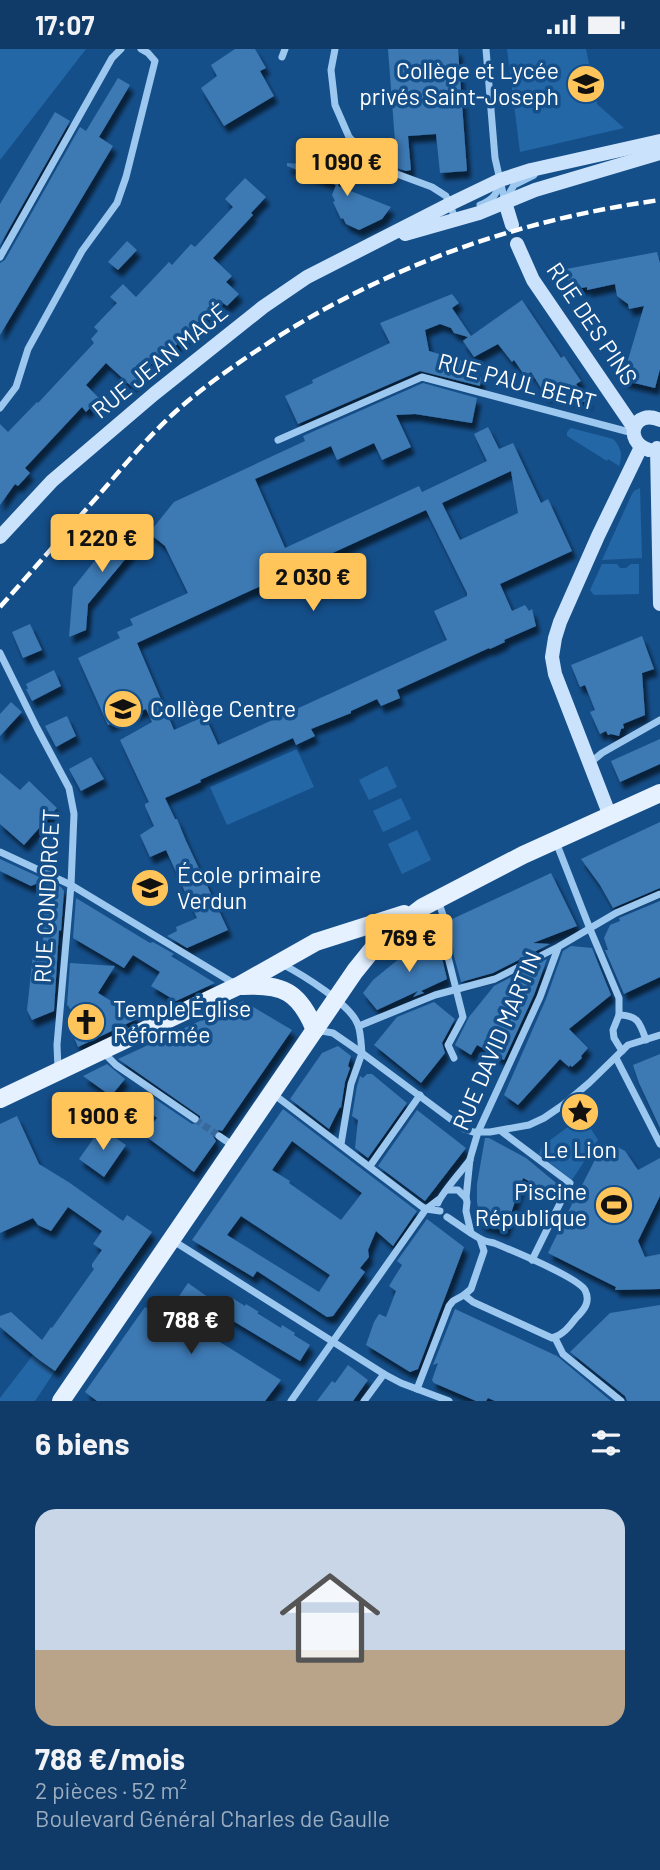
<!DOCTYPE html>
<html lang="fr">
<head>
<meta charset="utf-8">
<style>
	:root { --surface:#103b68; --page:#19426e; --text:#f1f3f6; --muted:#9cadc0; --line:#30557c; --accent:#ffc55b }
	body { margin:0; font-family:Barlow,sans-serif; background:var(--page); color:var(--text); height:100vh; display:flex; flex-direction:column; font-size:26px; white-space:nowrap }
	* { box-sizing:border-box; margin:0 }
	p { font-size:23px; color:var(--muted) }
	.icon { flex:none; width:38px; height:38px; fill:none; stroke:currentColor; stroke-width:2; stroke-linecap:round; stroke-linejoin:round }
	.map { position:relative; height:1352px; overflow:hidden }
	.drawer { display:flex; flex-direction:column; background:var(--surface); flex:1 }
	.drawer>* { flex:none }
	.price { position:absolute; translate:-50% -60px; padding:0 16px; border-radius:7px; background:var(--accent); color:#111; font-size:23px; line-height:46px; filter:drop-shadow(0 2px 4px #0008) }
	.price::after { content:''; position:absolute; left:50%; top:42px; width:21px; height:16px; margin-left:-10px; background:inherit; clip-path:polygon(0 0,100% 0,50% 100%) }
	.price.current { background:#222; color:#fff }
	ul { padding:0; list-style:none }
	li { display:grid; align-content:center; gap:14px; height:371px; padding:0 35px }
	li+li { border-top:2px solid var(--line) }
	li span { display:grid; place-items:center; height:217px; border-radius:21px; color:#555 }
	li>.icon { margin-inline-start:auto }
	span .icon { width:126px; height:126px; fill:#fffc; stroke-width:1 }
	li b { font-size:30px }
	h2 { display:flex; justify-content:space-between; align-items:center; height:84px; padding:0 35px; font-size:30px }
	.status { display:flex; justify-content:space-between; align-items:center; height:49px; padding:0 35px; background:var(--surface); direction:ltr }
	.status svg { height:19px; fill:currentColor }
	.map>svg:first-child { display:block }
</style>
</head>
<body>
<div class="status"><b>17:07</b><svg viewBox="0 0 49 12"><path d="M0 12V9h3v3zM5 12V6h3v6zM10 12V3h3v9zM15 12V0h3v12zM26 1h20v11H26zM47 4h2v5h-2z"/></svg></div>
<div class="map">
<svg width="660" height="1352" viewBox="0 0 660 1352">
	<defs>
		<filter id="shadow"><feDropShadow dx="4" dy="7" stdDeviation="2" flood-color="#0009"/></filter>
	</defs>
	<rect width="100%" height="100%" fill="#154f8a"/>
	<!-- green -->
	<g fill="#2467a7">
		<path d="M0,0h86l-86,111z"/>
		<path d="M507,0h79l11,55 27,24 -104,24z"/>
		<path d="M571,379l42,11c8,8 10,16 6,27l-11,-7 -1,2 -40,-25v-4z"/>
		<path d="M640,439l2,70 -40,2 29,-64 3,-5z"/>
		<path d="M602,515h15l3,4h6l5,-4h8v30l-45,1 -4,-5z"/>
		<path d="M297,700l17,38 -87,38 -17,-38z"/>
		<path d="M387,717l10,21 -28,13 -10,-20z"/>
		<path d="M401,749l10,21 -28,13 -10,-21z"/>
		<path d="M417,781l14,30 -29,14 -14,-30z"/>
		<path d="M583,1067l15,24 -26,40 -33,-26 3,-8z"/>
		<path d="M33,1306l22,16 -20,30h-35v-3z"/>
	</g>
	<!-- building -->
	<g fill="#3d79b3" fill-rule="evenodd" filter="url(#shadow)">
		<path d="M235,0h20l11,19 -6,3 14,25 -50,30 -23,-38 16,-12 -6,-11z"/>
		<path d="M388,0h70l9,122 -27,2 -4,-39 -28,2 3,34 -5,1 -9,-3z"/>
		<path d="M118,29l12,7 -31,52 14,9 -113,189v-72l5,-3 75,-133 6,4z"/>
		<path d="M55,63l15,9 -70,124v-41z"/>
		<path d="M287,114l39,3 17,6 -5,14 53,21 -9,12 -23,11 -13,-6 -3,-6 -2,1 -8,-17 2,-1 -3,-6 4,-10 -49,-19z"/>
		<path d="M245,129l21,19 -15,16 2,2 -40,43 19,18 -6,6 13,12 -12,12 -8,-6 -53,56 -4,-4 -31,34 -25,-23 -20,22 13,13 -13,14 -4,-5 -57,61 5,5 -12,13 -3,-2 -15,21v-81l8,8 29,-30 1,1 56,-60 -3,-4 7,-8 -4,-4 23,-24 -7,-6 13,-13 13,13 33,-35 3,3 19,-21 4,3 38,-40 -8,-8z"/>
		<path d="M127,192l10,9 -19,20 -10,-8z"/>
		<path d="M657,203l3,11v106l-5,19 -33,-8 22,-74 -15,3 -1,-5 -11,-8 -2,-12 -28,6v-3l-17,3 -4,-21z"/>
		<path d="M452,245l7,9 -7,5 19,28 51,-36 39,58 3,-2 17,25 -5,3 13,19 -40,-9 -3,2 -15,-24 -6,4 -11,-16 -2,2 -14,-18 -24,13 -11,-16 5,-4 -14,-4 -3,-5 -11,-4 -15,6 4,21 40,12 12,15 -1,8 -60,-15 -122,53 -13,-28 28,-13 -1,-3 78,-37 -10,-20z"/>
		<path d="M423,334l54,15 -5,25 -57,-9 -19,1 15,32 -29,13 -8,-17 -37,17 -6,-14 -76,33 30,69 134,-62 3,6 65,-31 -13,-27 14,-7 11,22 14,-6 28,60 7,-4 24,52 -72,33 12,27 13,-6 4,6 3,-2 4,17 -32,14 1,2 -15,7 -1,-1 -92,42 3,8 -19,8 -4,-7 -26,12v2l-40,16 4,7 -19,9 -3,-7 -93,42 1,2 -36,16 10,21h2l9,22 42,89 -41,18 -20,-12 10,-5 -1,-4 21,-9 -31,-68 -16,7 -10,-22 14,-9 -9,-20v-2l4,-2 -29,-62 32,-18 -6,-13 -38,16 -30,-67 42,-20 -3,-6 16,-7 -3,-6 58,-26 -23,-47 -16,-13 25,-31 131,-61 -2,-5zM511,422l7,42 -58,27 -18,-37zM426,461l41,83v3l-33,15 13,29 -229,105 -13,-29 -31,14 -37,-87z"/>
		<path d="M133,470l15,13 -60,72 -2,26 -17,7 4,-49 31,-39 3,2z"/>
		<path d="M30,575l12,26 -19,8 -11,-26z"/>
		<path d="M642,587l12,33 -12,4 3,42 -22,9 1,4 -3,1 -2,7 -8,-2 -3,1 -2,-4 -6,3 -10,-22 5,-2 -10,-25 -5,2 -9,-22z"/>
		<path d="M54,621l7,16 -29,15 -6,-12h2l-2,-5z"/>
		<path d="M11,653l11,10 -22,24v-22z"/>
		<path d="M67,667l9,20 -20,11 -11,-21z"/>
		<path d="M660,690v25l-40,18 -9,-21z"/>
		<path d="M91,708l13,22 -23,12 -12,-22z"/>
		<path d="M0,724l20,17 9,-9 28,27 -33,37 -24,-21z"/>
		<path d="M660,773v66l-47,20 -13,-23 -19,-26z"/>
		<path d="M0,810l61,28 3,4 -3,40 -2,-1 -5,81 -22,9 -5,-10 7,-64 9,-4 2,-62 -14,6 -31,-15z"/>
		<path d="M551,824l26,53 -44,17 17,1 -57,29 -32,9 -7,-26 -4,-36z"/>
		<path d="M76,849l74,45 3,-1 21,12 -3,2 44,27 -39,18 -25,-15 9,-14 -27,-17 -9,13 -51,-30z"/>
		<path d="M660,852v76l-36,17 -19,-44h3l-4,-12 6,-13 10,-4 -1,-3z"/>
		<path d="M438,878l4,31 5,21 -26,12 3,2 -11,4 5,-6 -41,19 -14,-17 10,-13z"/>
		<path d="M571,897l21,2 19,47 -42,34 19,19 -7,8 1,2 -10,9 -2,-2 -1,2 -9,-8 -42,46 -14,-10 42,-96 17,-48z"/>
		<path d="M547,910l-13,36 -30,65 -27,-15 -6,10 -16,-10 14,-28 25,-31z"/>
		<path d="M70,914l45,3 -17,27 41,25 -61,29 -6,-14 7,-4 -11,-24 -1,1z"/>
		<path d="M243,952l49,29 -70,101 -3,-1 -5,2 -1,4 3,5 -22,31 -50,-37 13,-17 -10,-8 8,-11 37,25 8,-1v-7l-82,-57z"/>
		<path d="M434,953l21,17 -13,24 3,10 -24,30 -47,-38 23,-28z"/>
		<path d="M338,997l13,10 -3,10 2,2 -5,14 -4,26 -1,-1 -11,22 -39,-30 32,-46z"/>
		<path d="M660,1005v74l-21,-45 -6,-18z"/>
		<path d="M107,1015l18,15 -14,17 -28,-20z"/>
		<path d="M367,1025h5l35,29 -39,55 -13,-10 3,-28 -6,-4 5,-30 3,-10 3,2z"/>
		<path d="M283,1060l134,102 -24,35 -17,-15 -8,19 1,7 -9,11 5,4 -32,44 -6,1 -70,-46 -4,6 -61,-37zM292,1092l70,52 -21,27 -52,-37 1,-2 -18,-11zM241,1167l89,59 -11,17 -92,-57z"/>
		<path d="M417,1061l49,38 -41,53 -47,-35z"/>
		<path d="M17,1067l22,48 31,19 53,38 4,-6 25,17 -97,139 -17,-12 -38,-32v-11l11,-4 31,28 9,-13 1,1 42,-59 -2,-2v-3l10,-14 -9,-6 9,-13 -34,-24 -17,24 -13,-6 -5,-7 -33,15v-109z"/>
		<path d="M101,1079l25,17 -22,32 -25,-18z"/>
		<path d="M485,1089h4l37,20 35,29 -4,9 -34,-18 -18,53 -24,-7 -4,-22v-18z"/>
		<path d="M610,1094l15,8 13,19 22,-12v38l-22,45 7,16 15,-3v35l-45,1 1,-3 -68,-34 24,-49 -4,-2 3,-7 4,4 28,-55z"/>
		<path d="M427,1170l37,28 -46,122 -8,3 -44,-27 8,-23 5,-8 7,3 10,-26 -7,-5 13,-21 -5,-4z"/>
		<path d="M188,1234l34,24 7,-11 16,10 1,-2 13,8 -2,1 24,15 1,-3 13,8 -1,2 16,10 -10,16 -72,-43 -13,21 66,41 -16,21h-168l-12,-9 60,-85 18,13z"/>
		<path d="M660,1256v96h-33l-2,-5 -55,-44 40,-39z"/>
		<path d="M455,1260l102,47 54,45h-116l-7,-3 -2,3h-10l-42,-18 -2,-3 6,-17 -5,2z"/>
		<path d="M348,1316l20,15 -15,21h-36l15,-20 3,2z"/>
	</g>
	<g fill="none" stroke-linecap="round" stroke-linejoin="round">
		<!-- street-tunnel -->
		<path stroke="#38699c" stroke-width="7" stroke-dasharray="7 3.5" stroke-linecap="butt" d="M195,1070l24,17"/>
		<!-- street -->
		<g stroke="#9cc7ef" stroke-width="7">
			<path d="M335,0l-4,21 4,35 14,32 29,30 54,20 14,9 10,24"/>
			<path d="M486,0l9,109 10,44"/>
			<path d="M282,8l3,-8"/>
			<path d="M505,152l9,-16 20,-10"/>
			<path d="M480,156c10,-4 17,-9 19,-21"/>
			<path d="M0,208l112,-199 9,-9"/>
			<path d="M0,359l16,-21 12,-38 54,-98 35,-48 9,-26 29,-116 -7,-8 -7,-4"/>
			<path d="M278,391l144,-63 211,56"/>
			<path d="M0,604l37,75 32,60 5,26 -3,71 -14,160 1,24"/>
			<path d="M590,714l12,-10 58,-33"/>
			<path d="M556,793l34,87 29,69v17l-6,15 1,8 8,13"/>
			<path d="M0,803l71,33 164,99"/>
			<path d="M438,851l5,15 5,42 15,60 -15,28 6,13"/>
			<path d="M282,915c19,10 69,40 76,61 3,8 3,19 4,28l102,76 9,3h17l39,-7 15,-7 19,-13 26,-22 39,-38 32,-10"/>
			<path d="M619,966c19,0 21,8 27,25"/>
			<path d="M359,977l76,-31 60,-16 63,-32 58,-34 44,-19"/>
			<path d="M316,981l17,3 29,20 -11,31 -10,60"/>
			<path d="M103,1003l13,13 79,54"/>
			<path d="M616,1009l44,86"/>
			<path d="M272,1044l149,113 5,3 14,2"/>
			<path d="M501,1082l69,52 -38,77"/>
			<path d="M219,1087l16,11"/>
			<path d="M370,1117l50,-71"/>
			<path d="M447,1141h11l8,8"/>
			<path d="M438,1154c2,-8 25,-34 32,-43"/>
			<path d="M447,1168c11,7 21,15 32,21 4,3 10,4 15,5 17,7 83,34 91,47 6,12 -1,20 -9,28 -7,9 -13,17 -24,20l-79,-36 -9,-7"/>
			<path d="M471,1184l-5,-22 1,-9 -1,-4 4,-39 8,-27 62,-135 18,-49"/>
			<path d="M172,1191l212,134 17,9 48,18"/>
			<path d="M555,1289l8,16 58,47"/>
			<path d="M417,1340l32,-83 4,-5 11,-6 7,-6 13,-38 -4,-12"/>
			<path d="M291,1352l135,-192 12,-9"/>
			<path d="M364,1352l20,-27"/>
		</g>
		<!-- secondary -->
		<g stroke="#cae2fb" stroke-width="14">
			<path d="M505,153l7,23"/>
			<path d="M405,185l74,-21 56,-23 125,-37"/>
			<path d="M517,195l16,36 101,148"/>
			<path d="M657,399l3,156"/>
			<path d="M649,401c-27,-9 -15,-42 11,-30"/>
			<path d="M0,488l52,-56 102,-87 109,-87 44,-30 143,-73 50,-24 31,-10 129,-29"/>
			<path d="M610,767l-55,-142 -3,-17 3,-19 5,-16 38,-86 43,-89"/>
		</g>
		<!-- primary -->
		<g stroke="#e5f1ff" stroke-width="18">
			<path d="M242,937c41,-2 57,5 73,44"/>
			<path d="M0,1050l238,-113 78,-44 88,-28"/>
			<path d="M61,1352l294,-430 25,-31 43,-33 100,-52 137,-62"/>
		</g>
		<!-- rail -->
		<path stroke="#fff" stroke-width="4.5" stroke-dasharray="12 5" stroke-linecap="butt" d="M0,558c33,-37 65,-74 98,-111 24,-28 48,-57 75,-82 33,-30 69,-54 106,-78 118,-74 244,-117 381,-136"/>
	</g>
	<!-- icons -->
	<defs>
		<g id="school-disc" transform="scale(2.0125)"><circle r="9.5" fill="#ffc55b" stroke="#154f8a"/><path d="M0-5L7-2L0 1L-7-2ZM-4 1L0 2.5L4 1V4Q0 6-4 4Z" fill="#111"/></g>
		<g id="church-disc" transform="scale(2.0125)"><circle r="9.5" fill="#ffc55b" stroke="#154f8a"/><path d="M-1.2-6h2.4v3.5h3.3v2.4h-3.3V6h-2.4V-.1h-3.3v-2.4h3.3Z" fill="#111"/></g>
		<g id="sight-disc" transform="scale(2.0125)"><circle r="9.5" fill="#ffc55b" stroke="#154f8a"/><path d="M0-6L1.8-2.2L6-1.7L2.9 1.2L3.7 5.4L0 3.3L-3.7 5.4L-2.9 1.2L-6-1.7L-1.8-2.2Z" fill="#111"/></g>
		<g id="stadium-disc" transform="scale(2.0125)"><circle r="9.5" fill="#ffc55b" stroke="#154f8a"/><path d="M0-5a6.5 5 0 1 0 0 10a6.5 5 0 1 0 0-10ZM-3.5-1.8h7v3.6h-7Z" fill="#111"/></g>
	</defs>
	<g fill-rule="evenodd">
		<use href="#school-disc" x="586" y="35"/>
		<use href="#school-disc" x="123" y="660"/>
		<use href="#school-disc" x="150" y="839"/>
		<use href="#church-disc" x="86" y="973"/>
		<use href="#sight-disc" x="580" y="1063"/>
		<use href="#stadium-disc" x="614" y="1156"/>
	</g>
	<g text-anchor="middle" stroke-width="7" stroke-linejoin="round" paint-order="stroke">
		<!-- poi labels -->
		<g font-size="23" fill="#fff" stroke="#154f8a" text-anchor="start">
			<text x="559" y="30" text-anchor="end">Collège et Lycée<tspan x="559" dy="26">privés Saint-Joseph</tspan></text>
			<text x="150" y="668">Collège Centre</text>
			<text x="177" y="834">École primaire<tspan x="177" dy="26">Verdun</tspan></text>
			<text x="113" y="968">Temple Église<tspan x="113" dy="26">Réformée</tspan></text>
			<text x="580" y="1109" text-anchor="middle">Le Lion</text>
			<text x="587" y="1151" text-anchor="end">Piscine<tspan x="587" dy="26">République</tspan></text>
		</g>
		<!-- street labels -->
		<g font-size="23" fill="#fff" stroke="#154f8a">
			<text transform="translate(592 275) rotate(56)" y="8">RUE DES PINS</text>
			<text transform="translate(160 312) rotate(-39)" y="8">RUE JEAN MACÉ</text>
			<text transform="translate(517 333) rotate(15)" y="8">RUE PAUL BERT</text>
			<text transform="translate(47 847) rotate(-87)" y="8">RUE CONDORCET</text>
			<text transform="translate(497 992) rotate(-67)" y="8">RUE DAVID MARTIN</text>
		</g>
	</g>
</svg>
<b class="price" style="left:347px;top:149px">1 090 €</b>
<b class="price" style="left:102px;top:525px">1 220 €</b>
<b class="price" style="left:313px;top:564px">2 030 €</b>
<b class="price" style="left:409px;top:925px">769 €</b>
<b class="price" style="left:103px;top:1103px">1 900 €</b>
<b class="price current" style="left:191px;top:1307px">788 €</b>
</div>
<section class="drawer">
<h2>6 biens<svg class="icon" aria-label="filters" viewBox="0 0 24 24"><path d="M4 7h16M4 17h16"/><circle cx="9" cy="7" r="2"/><circle cx="15" cy="17" r="2"/></svg></h2>
<ul>
<li><span style="background:linear-gradient(#c9d6e8 65%,#b9a48a 0)"><svg class="icon" aria-label="home" viewBox="0 0 24 24"><path d="M3 11l9-7 9 7M6 9v11h12V9"/></svg></span><div><b>788 €/mois</b><p>2 pièces · 52 m²</p><p>Boulevard Général Charles de Gaulle</p></div></li>
</ul>
</section>
</body>
</html>
